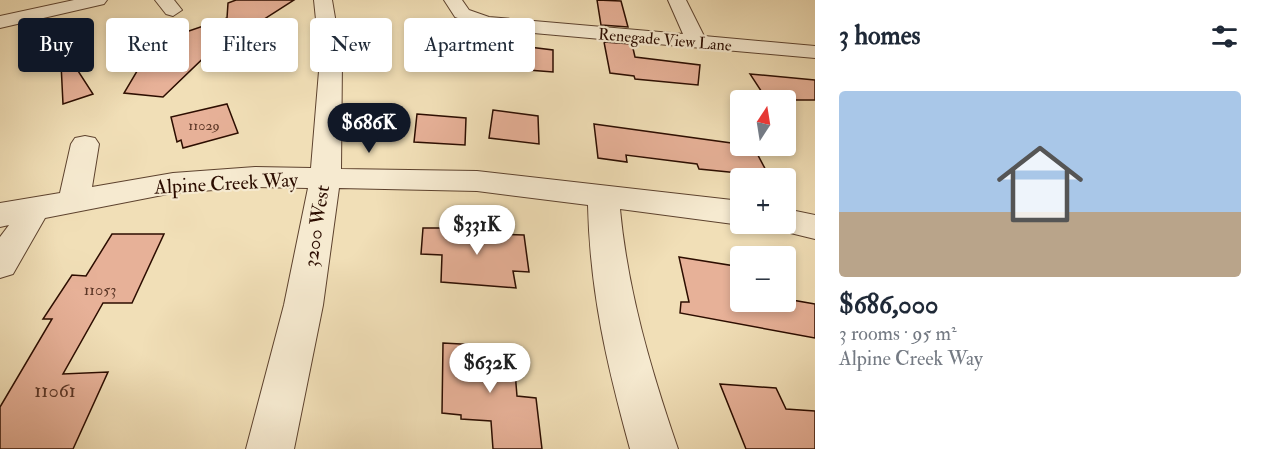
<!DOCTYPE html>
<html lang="en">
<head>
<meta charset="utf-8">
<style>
	body { margin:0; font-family:"IM FELL Double Pica",serif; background:#f6f6f7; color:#1f2937; height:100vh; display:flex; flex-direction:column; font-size:22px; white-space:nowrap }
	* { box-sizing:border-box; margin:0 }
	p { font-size:20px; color:#747a83 }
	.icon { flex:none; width:33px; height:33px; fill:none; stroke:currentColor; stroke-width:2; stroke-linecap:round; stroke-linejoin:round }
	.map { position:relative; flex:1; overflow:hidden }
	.panel { display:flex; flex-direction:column; background:#fff; width:450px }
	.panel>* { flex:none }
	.guide { position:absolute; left:18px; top:18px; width:570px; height:54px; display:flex; gap:12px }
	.needle { width:39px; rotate:12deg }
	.buttons { position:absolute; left:730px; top:90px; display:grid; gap:12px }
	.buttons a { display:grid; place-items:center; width:66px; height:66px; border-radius:6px; background:#fff; box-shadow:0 3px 9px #0003; font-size:30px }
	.price { position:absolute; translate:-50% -51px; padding:0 14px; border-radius:21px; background:#fff; color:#222; font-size:20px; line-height:39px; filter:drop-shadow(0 2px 3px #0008) }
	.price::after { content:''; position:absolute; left:50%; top:36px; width:18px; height:14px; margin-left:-9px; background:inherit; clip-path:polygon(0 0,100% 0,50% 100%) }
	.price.current { background:#111827; color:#fff }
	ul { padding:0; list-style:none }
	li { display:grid; align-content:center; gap:12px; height:318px; padding:0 24px }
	li span { display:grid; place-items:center; height:186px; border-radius:6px; color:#555 }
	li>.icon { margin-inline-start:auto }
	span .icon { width:108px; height:108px; fill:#fffc; stroke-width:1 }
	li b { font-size:26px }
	h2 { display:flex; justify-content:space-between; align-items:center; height:72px; padding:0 24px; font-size:26px }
	.tag { padding:0 21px; border-radius:6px; background:#fff; box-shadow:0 3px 9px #0003; font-size:21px; line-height:54px }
	.tag.current { background:#111827; color:#fff }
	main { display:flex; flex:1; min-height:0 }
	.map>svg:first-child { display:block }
</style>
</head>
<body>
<main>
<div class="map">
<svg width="815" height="449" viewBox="0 0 815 449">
	<rect width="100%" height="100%" fill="#f1dfb7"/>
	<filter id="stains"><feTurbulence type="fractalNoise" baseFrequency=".00333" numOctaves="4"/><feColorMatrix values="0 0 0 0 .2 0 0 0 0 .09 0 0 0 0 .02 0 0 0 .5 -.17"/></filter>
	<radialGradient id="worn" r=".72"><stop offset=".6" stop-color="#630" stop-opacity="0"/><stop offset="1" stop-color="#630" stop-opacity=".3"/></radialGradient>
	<!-- building -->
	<g fill="#e7b198" stroke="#2c0d00" stroke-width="1.5">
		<polygon points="236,0 294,0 233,39 217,45 163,97 124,93 156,39 166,39 168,34 183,33 227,18 228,3"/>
		<polygon points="597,0 621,1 628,27 601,25"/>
		<polygon points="451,37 497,49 476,69 428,55"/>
		<polygon points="604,42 632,44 635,57 700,65 698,85 635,79 634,76 610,73"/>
		<polygon points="60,43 93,94 63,104"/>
		<polygon points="529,47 553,50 553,72 528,70"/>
		<polygon points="750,74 815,80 815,100 767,100"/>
		<polygon points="227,104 238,133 183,148 181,140 177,142 171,117"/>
		<polygon points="493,110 538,116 539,144 489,138"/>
		<polygon points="417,114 466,118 465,145 414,142"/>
		<polygon points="594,124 753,146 769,176 699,169 697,164 626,155 627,162 598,158"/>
		<polygon points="423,228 472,228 472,233 524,235 529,272 513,271 516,288 441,282 442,255 421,254"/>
		<polygon points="112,234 164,234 132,303 103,303 63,374 108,372 73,449 0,449 0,407 52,319 43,319 72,275 86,276"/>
		<polygon points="679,257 741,267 741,302 786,302 786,299 815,304 815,338 680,313 681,302 689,302"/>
		<polygon points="443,343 513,347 517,396 536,398 542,449 493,449 491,421 461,419 461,415 442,413"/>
		<polygon points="720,384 776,388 786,409 815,411 815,449 746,449"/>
	</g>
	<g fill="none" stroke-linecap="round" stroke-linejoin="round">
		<!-- minor casing -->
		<g stroke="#5d422e" stroke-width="2">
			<g id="minor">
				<polygon points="74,0 107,0 104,4 0,28 0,16"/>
				<polygon points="155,0 174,0 182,10 173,16 166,14"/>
				<path d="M314 0H332L342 59 341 169 477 171 741 201V224H744L741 225 620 209C628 293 651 370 678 449H630C607 365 590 293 588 205L477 191 339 188 323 305 294 449H246L284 305 308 188 255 187 173 193 45 218 13 274 0 278V237L9 225 0 227V203L60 193 71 144 75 138 85 136 95 138 99 144 92 187 173 173 255 167 311 168 320 59Z"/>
				<polygon points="444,0 462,0 469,10 489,17 683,34 668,0 686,0 704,36 815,46 815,58 489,29 455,17"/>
				<polygon points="786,209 815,215 815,239 774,229 771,224 786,224"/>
			</g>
		</g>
		<!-- minor -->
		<use href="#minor" fill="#f6ead0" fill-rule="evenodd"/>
	</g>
	<g text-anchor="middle" stroke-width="4.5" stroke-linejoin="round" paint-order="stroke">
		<!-- far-number labels -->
		<g font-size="14" fill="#5b3626">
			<text x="204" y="130">11029</text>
		</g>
		<!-- far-street labels -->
		<g font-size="16" fill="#2c0d00" stroke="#f6ead0">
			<text transform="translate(665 39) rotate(5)" y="6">Renegade View Lane</text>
		</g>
		<!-- number labels -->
		<g font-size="16" fill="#5b3626">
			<text x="100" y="295">11053</text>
		</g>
		<!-- street labels -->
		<g font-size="20" fill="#2c0d00" stroke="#f6ead0">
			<text transform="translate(226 183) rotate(-3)" y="7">Alpine Creek Way</text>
			<text transform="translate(316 226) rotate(-81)" y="7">3200 West</text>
		</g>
		<!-- near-number labels -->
		<g font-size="20" fill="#5b3626">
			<text x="55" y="397">11061</text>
		</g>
	</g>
	<rect width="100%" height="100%" filter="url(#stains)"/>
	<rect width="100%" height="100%" fill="url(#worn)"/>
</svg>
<div class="buttons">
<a><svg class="needle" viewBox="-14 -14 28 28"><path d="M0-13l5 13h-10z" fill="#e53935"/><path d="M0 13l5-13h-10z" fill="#747a83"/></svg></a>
<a>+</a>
<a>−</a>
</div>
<b class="price current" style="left:369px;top:154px">$686K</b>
<b class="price" style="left:477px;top:256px">$331K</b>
<b class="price" style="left:490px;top:394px">$632K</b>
<div class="guide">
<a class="tag current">Buy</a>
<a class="tag">Rent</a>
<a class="tag">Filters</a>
<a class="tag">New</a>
<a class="tag">Apartment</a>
</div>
</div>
<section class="panel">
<h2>3 homes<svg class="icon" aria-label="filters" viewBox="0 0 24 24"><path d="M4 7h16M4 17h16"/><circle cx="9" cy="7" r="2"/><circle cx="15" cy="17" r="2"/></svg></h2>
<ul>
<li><span style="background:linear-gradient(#a9c7e8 65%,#b9a48a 0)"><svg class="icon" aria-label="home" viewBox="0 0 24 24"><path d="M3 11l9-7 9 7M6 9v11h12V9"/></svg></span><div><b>$686,000</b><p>3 rooms · 95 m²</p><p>Alpine Creek Way</p></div></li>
</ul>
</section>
</main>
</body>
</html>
